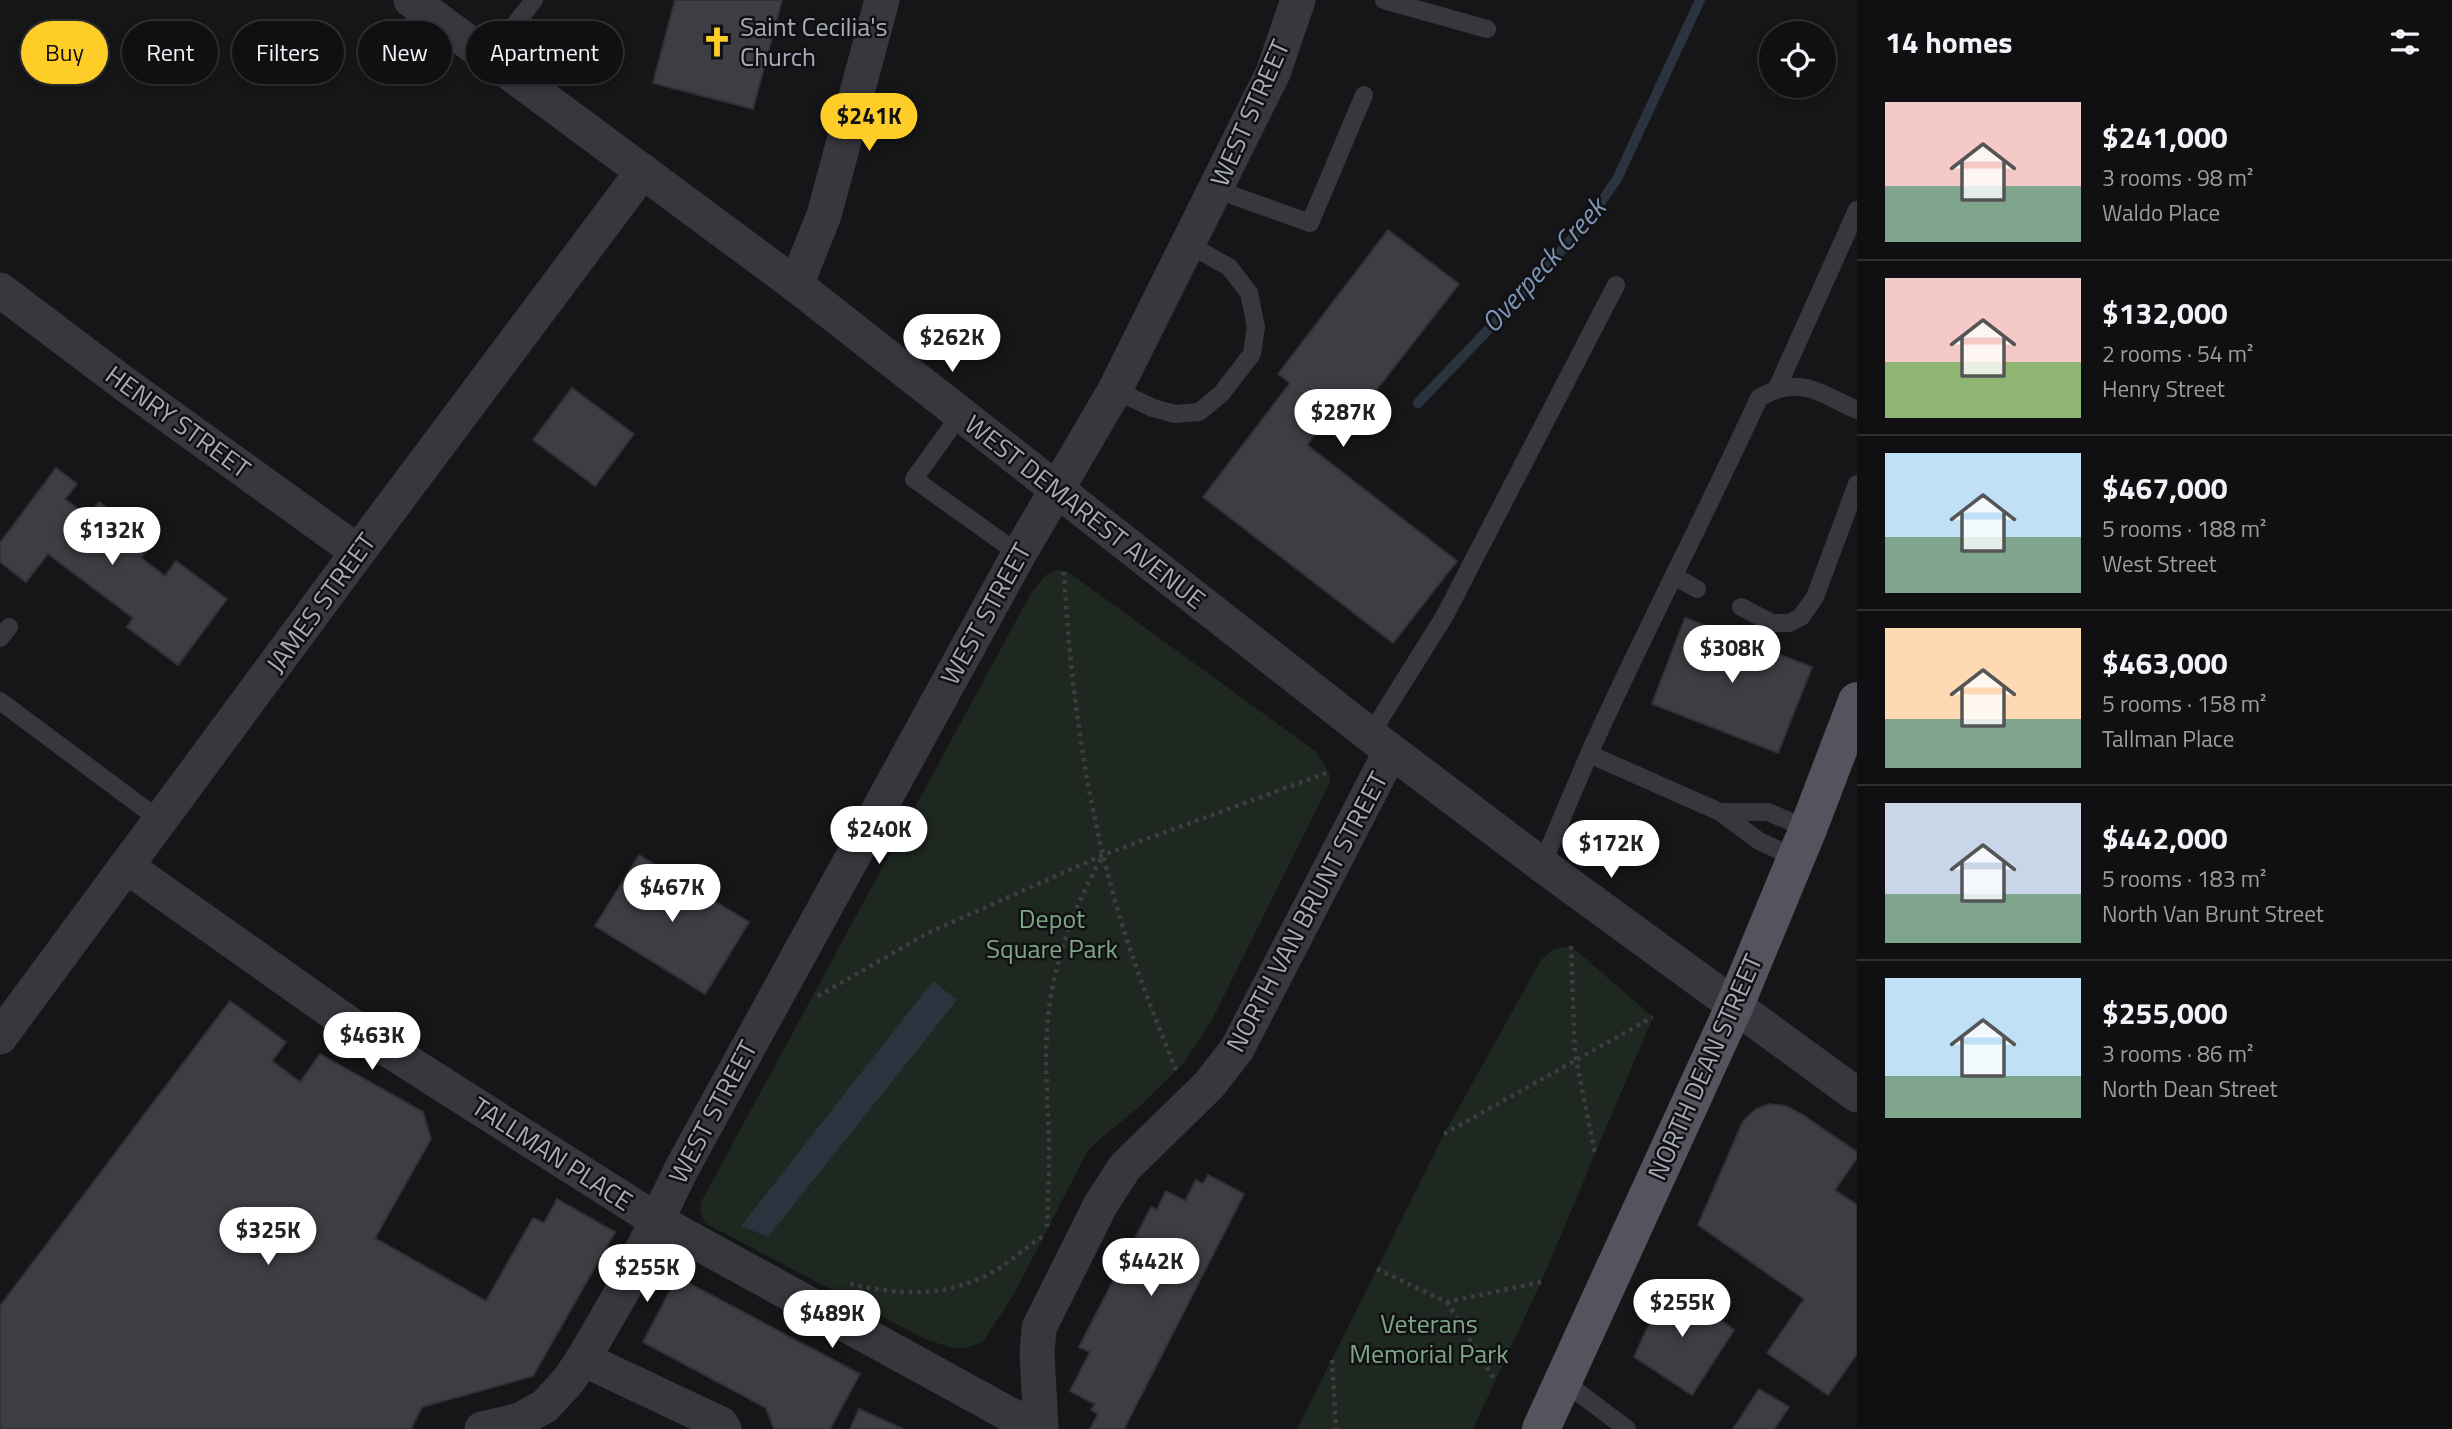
<!DOCTYPE html>
<html lang="en">
<head>
<meta charset="utf-8">
<style>
	body { margin:0; font-family:"Titillium Web",sans-serif; background:#19191b; color:#f1f3f6; height:100vh; display:flex; flex-direction:column; font-size:26px; white-space:nowrap }
	* { box-sizing:border-box; margin:0 }
	p { font-size:23px; color:#9c9d9f }
	.icon { flex:none; width:38px; height:38px; fill:none; stroke:currentColor; stroke-width:2; stroke-linecap:round; stroke-linejoin:round }
	.map { position:relative; flex:1; overflow:hidden }
	.side { display:flex; flex-direction:column; background:#101012; width:595px }
	.side>* { flex:none }
	.banner { position:absolute; left:21px; top:21px; width:665px; height:63px; display:flex; gap:14px }
	.fabs { position:absolute; left:1759px; top:21px; display:grid; gap:14px }
	.fabs a { display:grid; place-items:center; width:77px; height:77px; border-radius:50%; background:#101012; box-shadow:0 4px 10px #0003,0 0 0 2px #303032; font-size:35px }
	.price { position:absolute; translate:-50% -60px; padding:0 16px; border-radius:24px; background:#fff; color:#222; font-size:23px; line-height:46px; filter:drop-shadow(0 2px 4px #0008) }
	.price::after { content:''; position:absolute; left:50%; top:42px; width:21px; height:16px; margin-left:-10px; background:inherit; clip-path:polygon(0 0,100% 0,50% 100%) }
	.price.current { background:#ffcd28; color:#111 }
	ul { padding:0; list-style:none }
	li { display:flex; align-items:center; gap:21px; height:175px; padding:0 28px }
	li+li { border-top:2px solid #303032 }
	li span { display:grid; place-items:center; flex:none; width:196px; height:140px; border-radius:0px; color:#555 }
	li>.icon { margin-inline-start:auto }
	span .icon { width:84px; height:84px; fill:#fffc; stroke-width:1 }
	li b { font-size:30px }
	h2 { display:flex; justify-content:space-between; align-items:center; height:84px; padding:0 28px; font-size:30px }
	.tag { padding:0 24px; border-radius:32px; background:#101012; box-shadow:0 4px 10px #0003,0 0 0 2px #303032; font-size:24px; line-height:63px }
	.tag.current { background:#ffcd28; color:#111 }
	main { display:flex; flex:1; min-height:0 }
	.map>svg:first-child { display:block }
</style>
</head>
<body>
<main>
<div class="map">
<svg width="1857" height="1429" viewBox="0 0 1857 1429">
	<rect width="100%" height="100%" fill="#161618"/>
	<!-- green -->
	<g fill="#1e2720">
		<polygon points="1057,570 1067,571 1315,751 1329,772 1330,782 1211,1022 1183,1064 1139,1107 1094,1144 1086,1154 1014,1294 983,1342 965,1348 953,1348 927,1340 705,1223 700,1211 701,1202 1031,593 1046,575"/>
		<polygon points="1571,946 1653,1017 1541,1282 1473,1429 1297,1429 1444,1134 1541,960 1554,949"/>
	</g>
	<!-- water -->
	<polygon fill="#2b333e" points="933,981 957,1000 768,1237 741,1226"/>
	<g fill="none" stroke-linecap="round" stroke-linejoin="round">
		<!-- stream -->
		<polyline stroke="#2b333e" stroke-width="10" points="1418,403 1534,282 1589,219 1617,179 1700,0"/>
	</g>
	<!-- building -->
	<g fill="#3d3e43" stroke="#303035" stroke-width="2">
		<polygon points="675,0 782,0 753,109 653,83"/>
		<polygon points="1388,230 1459,284 1339,438 1322,426 1307,445 1457,561 1393,643 1203,497 1290,383 1278,374"/>
		<polygon points="572,388 634,434 595,486 533,440"/>
		<polygon points="56,468 77,484 65,499 88,516 99,502 152,542 141,558 165,576 176,561 227,599 178,665 127,627 133,618 48,554 26,582 0,562 0,543"/>
		<polygon points="1685,618 1812,667 1778,753 1652,704"/>
		<polygon points="639,855 749,922 705,994 595,926"/>
		<polygon points="230,1001 286,1042 272,1061 300,1082 320,1054 423,1112 431,1139 375,1238 486,1301 533,1218 544,1223 557,1199 615,1232 533,1376 422,1407 411,1429 0,1429 0,1306"/>
		<polygon points="1769,1104 1786,1106 1803,1115 1857,1152 1857,1158 1835,1190 1857,1205 1857,1354 1828,1395 1767,1353 1804,1299 1698,1225 1743,1121 1756,1109"/>
		<polygon points="1208,1175 1244,1194 1124,1429 1090,1429 1098,1414 1091,1410 1095,1404 1070,1391 1090,1352 1079,1347 1151,1207 1157,1210 1166,1191 1185,1201 1196,1180 1203,1184"/>
		<polygon points="677,1277 860,1374 830,1429 774,1429 766,1408 643,1342"/>
		<polygon points="1669,1280 1734,1330 1692,1395 1634,1357"/>
		<polygon points="1759,1389 1789,1407 1774,1429 1733,1429"/>
		<polygon points="859,1409 903,1429 850,1429"/>
	</g>
	<g fill="none" stroke-linecap="round" stroke-linejoin="round">
		<!-- path -->
		<g stroke="#3d3e45" stroke-width="4.5" stroke-dasharray="3.5 5" stroke-linecap="butt">
			<path d="M1064 572C1070 683 1085 797 1116 904 1132 961 1154 1015 1176 1070"/>
			<polyline points="1571,946 1575,1054 1595,1154"/>
			<polyline points="818,996 928,933 1103,855 1329,772"/>
			<polyline points="1444,1134 1653,1017"/>
			<path d="M1047 1227C1048 1204 1049 1180 1049 1157 1049 1102 1041 1046 1052 990 1062 940 1078 900 1103 855"/>
			<polyline points="1377,1269 1447,1302 1541,1282"/>
			<path d="M850 1284C901 1295 942 1298 989 1274 1008 1264 1025 1248 1043 1236"/>
			<polyline points="1447,1302 1495,1381"/>
			<polyline points="1332,1360 1336,1429"/>
		</g>
		<!-- service -->
		<g stroke="#37373e" stroke-width="18">
			<polyline points="1384,0 1487,29"/>
			<polyline points="489,58 534,0"/>
			<polyline points="1215,189 1310,223 1364,95"/>
			<polyline points="1777,388 1857,210"/>
			<polyline points="1115,390 1153,408 1175,414 1199,412 1221,394 1252,354 1256,327 1249,293 1229,267 1188,244"/>
			<polyline points="960,415 914,479 1019,554"/>
			<polyline points="1674,576 1697,589"/>
			<polyline points="1741,607 1772,623 1789,623 1801,617 1815,597 1857,484"/>
			<polyline points="0,638 9,627"/>
			<polyline points="0,701 161,821"/>
			<polyline points="1370,735 1444,617 1616,285"/>
			<path d="M1720 812 1589 754C1643 634 1704 518 1759 398 1799 374 1819 393 1857 410"/>
			<polyline points="1796,858 1759,841 1720,812 1768,812 1808,829"/>
			<polyline points="1542,865 1589,754"/>
			<polyline points="1563,1381 1627,1429"/>
		</g>
		<!-- minor -->
		<g stroke="#37373e" stroke-width="35">
			<polyline points="411,0 796,285 1370,735 1542,865 1857,1095"/>
			<polyline points="796,285 824,215 882,0"/>
			<polyline points="0,290 126,385 358,552"/>
			<polyline points="126,866 365,1035 656,1220 1036,1429"/>
			<polyline points="0,1037 358,552 643,171"/>
			<polyline points="583,1359 721,1424 724,1429"/>
			<polyline points="482,1429 520,1420 545,1406 568,1381 583,1359 623,1290 682,1168 1019,554 1115,390 1273,73 1298,0"/>
			<polyline points="1041,1429 1037,1353 1039,1328 1101,1204 1125,1167 1209,1085 1237,1049 1391,751"/>
		</g>
		<!-- primary -->
		<polyline stroke="#53545d" stroke-width="38" points="1541,1429 1735,1005 1808,829 1857,701"/>
	</g>
	<!-- icons -->
	<defs>
		<g id="church-bare" transform="scale(2.415)"><path d="M-1.2-6h2.4v3.5h3.3v2.4h-3.3V6h-2.4V-.1h-3.3v-2.4h3.3Z" fill="#ffcd28" stroke="#111113" stroke-width="2.5" paint-order="stroke"/></g>
	</defs>
	<g fill-rule="evenodd">
		<use href="#church-bare" x="717" y="42"/>
	</g>
	<g text-anchor="middle" stroke-width="5" stroke-linejoin="round" paint-order="stroke">
		<!-- poi labels -->
		<g font-size="26" fill="#a7abb9" stroke="#111113" text-anchor="start">
			<text x="740" y="36">Saint Cecilia's<tspan x="740" dy="30">Church</tspan></text>
		</g>
		<!-- street labels -->
		<g font-size="26" fill="#a7abb9" stroke="#111113">
			<text transform="translate(1250 113) rotate(-66)" y="9">WEST STREET</text>
			<text transform="translate(178 422) rotate(36)" y="9">HENRY STREET</text>
			<text transform="translate(1085 512) rotate(38)" y="9">WEST DEMAREST AVENUE</text>
			<text transform="translate(321 603) rotate(-54)" y="9">JAMES STREET</text>
			<text transform="translate(986 614) rotate(-61)" y="9">WEST STREET</text>
			<text transform="translate(1307 912) rotate(-62)" y="9">NORTH VAN BRUNT STREET</text>
			<text transform="translate(1705 1067) rotate(-66)" y="9">NORTH DEAN STREET</text>
			<text transform="translate(713 1112) rotate(-62)" y="9">WEST STREET</text>
			<text transform="translate(552 1154) rotate(33)" y="9">TALLMAN PLACE</text>
		</g>
		<!-- park labels -->
		<g font-size="26" fill="#7da684" stroke="#111113">
			<text x="1052" y="928">Depot<tspan x="1052" dy="30">Square Park</tspan></text>
			<text x="1429" y="1333">Veterans<tspan x="1429" dy="30">Memorial Park</tspan></text>
		</g>
		<!-- water labels -->
		<g font-size="28" font-style="italic" fill="#7c95b7" stroke="#111113">
			<text transform="translate(1543 265) rotate(-48)" y="10">Overpeck Creek</text>
		</g>
	</g>
</svg>
<div class="fabs">
<a><svg class="icon" aria-label="locate" viewBox="0 0 24 24"><circle cx="12" cy="12" r="6"/><path d="M12 2v4M12 18v4M2 12h4M18 12h4"/></svg></a>
</div>
<b class="price current" style="left:869px;top:153px">$241K</b>
<b class="price" style="left:952px;top:374px">$262K</b>
<b class="price" style="left:1343px;top:449px">$287K</b>
<b class="price" style="left:112px;top:567px">$132K</b>
<b class="price" style="left:1732px;top:685px">$308K</b>
<b class="price" style="left:879px;top:866px">$240K</b>
<b class="price" style="left:1611px;top:880px">$172K</b>
<b class="price" style="left:672px;top:924px">$467K</b>
<b class="price" style="left:372px;top:1072px">$463K</b>
<b class="price" style="left:268px;top:1267px">$325K</b>
<b class="price" style="left:1151px;top:1298px">$442K</b>
<b class="price" style="left:647px;top:1304px">$255K</b>
<b class="price" style="left:1682px;top:1339px">$255K</b>
<b class="price" style="left:832px;top:1350px">$489K</b>
<div class="banner">
<a class="tag current">Buy</a>
<a class="tag">Rent</a>
<a class="tag">Filters</a>
<a class="tag">New</a>
<a class="tag">Apartment</a>
</div>
</div>
<section class="side">
<h2>14 homes<svg class="icon" aria-label="filters" viewBox="0 0 24 24"><path d="M4 7h16M4 17h16"/><circle cx="9" cy="7" r="2"/><circle cx="15" cy="17" r="2"/></svg></h2>
<ul>
<li><span style="background:linear-gradient(#f6c9c9 60%,#7fa58c 0)"><svg class="icon" aria-label="home" viewBox="0 0 24 24"><path d="M3 11l9-7 9 7M6 9v11h12V9"/></svg></span><div><b>$241,000</b><p>3 rooms · 98 m²</p><p>Waldo Place</p></div></li>
<li><span style="background:linear-gradient(#f6c9c9 60%,#8fb573 0)"><svg class="icon" aria-label="home" viewBox="0 0 24 24"><path d="M3 11l9-7 9 7M6 9v11h12V9"/></svg></span><div><b>$132,000</b><p>2 rooms · 54 m²</p><p>Henry Street</p></div></li>
<li><span style="background:linear-gradient(#bfe0f5 60%,#7fa58c 0)"><svg class="icon" aria-label="home" viewBox="0 0 24 24"><path d="M3 11l9-7 9 7M6 9v11h12V9"/></svg></span><div><b>$467,000</b><p>5 rooms · 188 m²</p><p>West Street</p></div></li>
<li><span style="background:linear-gradient(#ffd9b3 65%,#7fa58c 0)"><svg class="icon" aria-label="home" viewBox="0 0 24 24"><path d="M3 11l9-7 9 7M6 9v11h12V9"/></svg></span><div><b>$463,000</b><p>5 rooms · 158 m²</p><p>Tallman Place</p></div></li>
<li><span style="background:linear-gradient(#c9d6e8 65%,#7fa58c 0)"><svg class="icon" aria-label="home" viewBox="0 0 24 24"><path d="M3 11l9-7 9 7M6 9v11h12V9"/></svg></span><div><b>$442,000</b><p>5 rooms · 183 m²</p><p>North Van Brunt Street</p></div></li>
<li><span style="background:linear-gradient(#bfe0f5 70%,#7fa58c 0)"><svg class="icon" aria-label="home" viewBox="0 0 24 24"><path d="M3 11l9-7 9 7M6 9v11h12V9"/></svg></span><div><b>$255,000</b><p>3 rooms · 86 m²</p><p>North Dean Street</p></div></li>
</ul>
</section>
</main>
</body>
</html>
